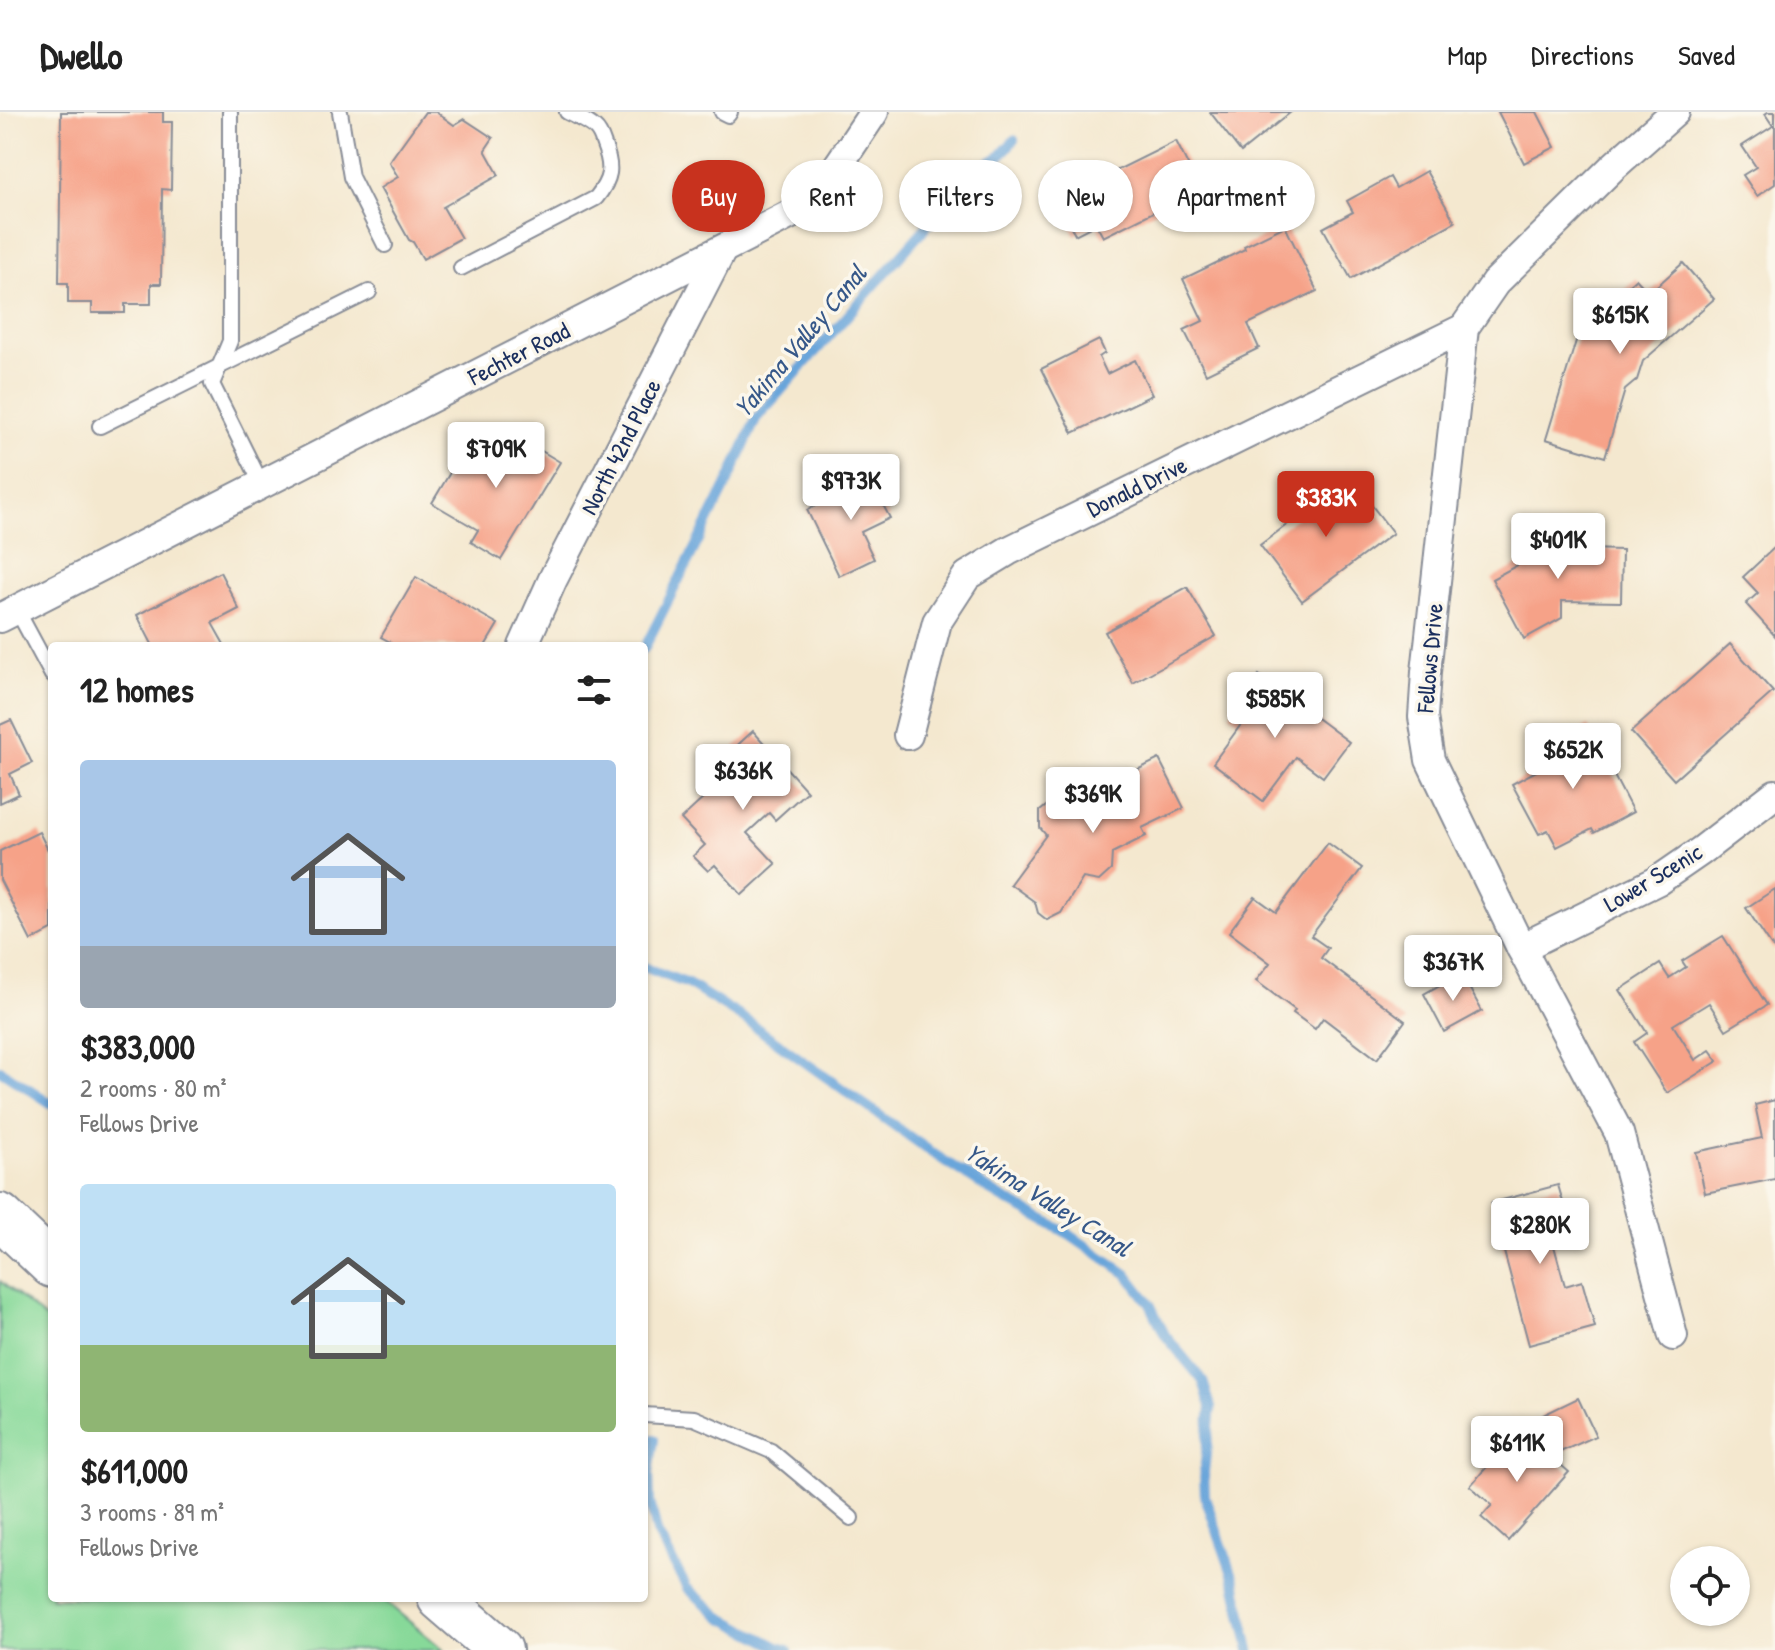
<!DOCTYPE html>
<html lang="en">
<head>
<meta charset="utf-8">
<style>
	body { margin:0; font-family:"Patrick Hand",sans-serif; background:#f6f6f6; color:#222; height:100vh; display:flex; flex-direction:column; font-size:30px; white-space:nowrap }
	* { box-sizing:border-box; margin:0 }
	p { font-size:26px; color:#767676 }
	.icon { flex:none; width:44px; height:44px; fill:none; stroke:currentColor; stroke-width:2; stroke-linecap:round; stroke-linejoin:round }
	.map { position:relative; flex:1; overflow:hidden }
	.drawer { position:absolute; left:48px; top:530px; width:600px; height:960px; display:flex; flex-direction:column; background:#fff; border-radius:8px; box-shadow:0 2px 6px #0004 }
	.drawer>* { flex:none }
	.top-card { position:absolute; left:672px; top:48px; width:760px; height:72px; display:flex; gap:16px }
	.controls { position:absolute; left:1670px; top:1434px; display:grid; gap:16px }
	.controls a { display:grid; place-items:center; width:80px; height:80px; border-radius:50%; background:#fff; box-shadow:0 2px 6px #0004; font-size:40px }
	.price { position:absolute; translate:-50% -68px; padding:0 18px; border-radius:8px; background:#fff; color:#222; font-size:26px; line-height:52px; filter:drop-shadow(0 2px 4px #0008) }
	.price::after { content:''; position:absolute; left:50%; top:48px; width:24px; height:18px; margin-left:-12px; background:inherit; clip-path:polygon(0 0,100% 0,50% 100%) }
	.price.active { background:#c8321e; color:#fff }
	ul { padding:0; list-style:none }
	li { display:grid; align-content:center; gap:16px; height:424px; padding:0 32px }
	li span { display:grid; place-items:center; height:248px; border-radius:8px; color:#555 }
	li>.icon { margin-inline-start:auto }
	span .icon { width:144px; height:144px; fill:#fffc; stroke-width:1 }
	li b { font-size:34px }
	h2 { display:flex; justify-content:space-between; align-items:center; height:96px; padding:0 32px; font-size:34px }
	.pill { padding:0 28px; border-radius:36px; background:#fff; box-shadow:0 2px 6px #0004; font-size:28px; line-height:72px }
	.pill.active { background:#c8321e; color:#fff }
	header { display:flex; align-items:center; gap:48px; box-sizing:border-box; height:112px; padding:0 40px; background:#fff; border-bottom:2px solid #e0e0e0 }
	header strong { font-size:38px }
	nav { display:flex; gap:44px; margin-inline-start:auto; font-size:28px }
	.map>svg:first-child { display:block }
</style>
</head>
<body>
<header>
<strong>Dwello</strong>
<nav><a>Map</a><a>Directions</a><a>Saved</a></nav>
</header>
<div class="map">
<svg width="1775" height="1538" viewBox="0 0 1775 1538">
	<rect width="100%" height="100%" fill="#fbf7ec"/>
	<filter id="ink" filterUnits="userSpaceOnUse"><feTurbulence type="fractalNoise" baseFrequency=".0125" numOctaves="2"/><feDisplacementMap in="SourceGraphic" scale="16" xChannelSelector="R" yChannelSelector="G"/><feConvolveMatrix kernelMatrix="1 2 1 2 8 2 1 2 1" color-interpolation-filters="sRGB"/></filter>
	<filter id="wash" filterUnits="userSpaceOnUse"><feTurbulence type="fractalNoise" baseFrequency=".006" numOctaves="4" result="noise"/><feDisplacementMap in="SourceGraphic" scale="32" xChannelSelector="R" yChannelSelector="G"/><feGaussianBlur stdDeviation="1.8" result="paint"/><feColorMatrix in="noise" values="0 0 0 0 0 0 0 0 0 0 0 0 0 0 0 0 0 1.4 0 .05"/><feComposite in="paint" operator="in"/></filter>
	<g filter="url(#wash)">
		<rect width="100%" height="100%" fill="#f4e8cf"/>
		<!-- green -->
		<polygon fill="#87d999" stroke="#51847c" stroke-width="2" points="0,1169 52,1212 52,1486 381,1486 444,1538 0,1538"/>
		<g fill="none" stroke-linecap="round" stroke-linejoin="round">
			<!-- stream -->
			<g stroke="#69a5da" stroke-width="10">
				<polyline points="644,537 730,366 756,307 941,98 964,64 1000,44 1014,28"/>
				<polyline points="644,855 688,872 740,904 937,1044 999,1084 1069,1122 1127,1162 1150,1192 1165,1223 1203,1269 1211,1295 1204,1360 1205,1385 1235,1470 1250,1538"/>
				<polyline points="0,958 52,992"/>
				<polyline points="654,1327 649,1361 650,1390 657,1420 687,1476 721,1505 778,1535 788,1538"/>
			</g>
		</g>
		<g id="blocks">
			<!-- building -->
			<g fill="#f6a288">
				<polygon points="61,0 163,0 163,10 172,10 171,78 162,77 161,172 151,172 151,192 125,192 125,201 92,201 92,191 68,191 68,171 59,171"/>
				<polygon points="425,0 436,0 454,13 464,7 493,26 485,38 499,63 443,95 461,126 423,147 413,130 409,128 380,76 398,65 389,50"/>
				<polygon points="1210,0 1291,0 1241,40"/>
				<polygon points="1498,0 1537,0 1555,35 1524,51"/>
				<polygon points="1768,0 1775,0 1775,72 1757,84 1743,63 1756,55 1742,34 1773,14 1765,2"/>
				<polygon points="1176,29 1200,77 1103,125 1096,112 1075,123 1057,88"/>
				<polygon points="1426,59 1455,110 1351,167 1323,116 1353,100 1347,89 1390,65 1396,76"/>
				<polygon points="1285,114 1317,179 1248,212 1259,236 1206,262 1184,218 1203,209 1183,167 1245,137 1244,134"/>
				<polygon points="1683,151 1714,187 1643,249 1637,268 1625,278 1605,345 1546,327 1579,219 1616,187 1618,183 1636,167 1649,181"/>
				<polygon points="1099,228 1105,241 1099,245 1107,262 1135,248 1152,283 1073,321 1041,257"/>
				<polygon points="473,322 508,343 518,325 560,350 501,448 471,430 478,418 432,391"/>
				<polygon points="880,361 892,386 882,391 890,406 861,420 874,447 839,464 807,398"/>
				<polygon points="1350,365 1393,421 1302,489 1260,433"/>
				<polygon points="1527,426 1580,427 1586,437 1622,438 1621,490 1562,489 1562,506 1524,527 1492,467 1527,448"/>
				<polygon points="1775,435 1775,524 1746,492 1758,481 1743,465"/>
				<polygon points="220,460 239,497 212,511 225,534 153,534 137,503"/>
				<polygon points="416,465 498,512 485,534 388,534 390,530 381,525"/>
				<polygon points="1187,475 1216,524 1133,571 1105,520"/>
				<polygon points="1730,532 1773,580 1674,668 1631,620"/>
				<polygon points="1259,563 1349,630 1323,665 1296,645 1263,689 1213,651 1242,611 1230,602"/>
				<polygon points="11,608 32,651 10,662 19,682 0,691 0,613"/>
				<polygon points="1588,614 1633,700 1594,721 1592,717 1557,735 1548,718 1539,722 1512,672 1557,648 1550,634"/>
				<polygon points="753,619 807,679 775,708 769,701 747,721 776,752 742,783 715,753 708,759 693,744 705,733 681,707 730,662 719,650"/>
				<polygon points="1159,647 1184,696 1142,716 1146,724 1112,741 1111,758 1099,769 1083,766 1061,801 1047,808 1038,801 1035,790 1010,772 1046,723 1040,716 1040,699 1051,690 1070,691"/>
				<polygon points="39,720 48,738 52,736 52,818 31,829 0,768 0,739"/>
				<polygon points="1328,731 1362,756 1311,824 1328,836 1321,846 1405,909 1377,947 1323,906 1315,917 1293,901 1295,898 1256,869 1270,851 1229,820 1255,785 1276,800"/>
				<polygon points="1775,777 1775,839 1746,796"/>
				<polygon points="1723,824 1767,893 1726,918 1709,891 1673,913 1695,948 1710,938 1718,949 1667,981 1634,930 1647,921 1620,878 1660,852 1669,866 1686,855 1682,849"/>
				<polygon points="1461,861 1482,899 1444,920 1424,882"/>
				<polygon points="1775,988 1775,1067 1705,1081 1696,1040 1762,1026 1755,993"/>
				<polygon points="1558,1073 1568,1107 1548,1112 1565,1174 1582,1169 1595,1215 1529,1233 1491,1091"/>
				<polygon points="1578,1286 1596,1324 1558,1341 1541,1304"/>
				<polygon points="1520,1317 1569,1360 1508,1429 1481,1405 1492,1393 1470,1374"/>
			</g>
		</g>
	</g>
	<g filter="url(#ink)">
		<use href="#blocks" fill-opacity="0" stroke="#888c96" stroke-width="2"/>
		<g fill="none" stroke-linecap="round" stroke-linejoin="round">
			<!-- service casing -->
			<g stroke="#888c96" stroke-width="18">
				<g id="service">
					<polyline points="230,0 230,229 212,272 262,373"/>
					<polyline points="340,0 351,65 385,133"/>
					<polyline points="722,0 728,3 730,0"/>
					<path d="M461 156 596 86C611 67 613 56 604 33 602 27 600 20 595 16 588 9 576 5 567 0"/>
					<polyline points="100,314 369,180"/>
					<polyline points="17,498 52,563"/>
					<polyline points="644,1303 694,1306 771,1339 851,1406"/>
				</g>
			</g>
			<!-- minor casing -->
			<g stroke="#888c96" stroke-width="32">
				<g id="minor">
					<polyline points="0,506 795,100 821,79 874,0"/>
					<polyline points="523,534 553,467 722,138"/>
					<polyline points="908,623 937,510 967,464 1008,439 1464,216"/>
					<polyline points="1521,836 1659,768 1701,739 1775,682"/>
					<polyline points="1673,1224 1619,1021 1521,836 1430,648 1423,605 1426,560 1464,216 1495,171 1613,55 1675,0"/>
				</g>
			</g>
			<!-- primary casing -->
			<g stroke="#888c96" stroke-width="48">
				<g id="primary">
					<polyline points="0,1104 52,1153"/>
					<polyline points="440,1486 500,1538"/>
				</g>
			</g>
			<!-- service -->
			<use href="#service" stroke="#fff" stroke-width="14"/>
			<!-- minor -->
			<use href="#minor" stroke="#fff" stroke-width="28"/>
			<!-- primary -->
			<use href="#primary" stroke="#fff" stroke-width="44"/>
		</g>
	</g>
	<g text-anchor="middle" stroke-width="7" stroke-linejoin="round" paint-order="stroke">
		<!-- street labels -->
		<g font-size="24" fill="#1b2f5e" stroke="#fbf7ec">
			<text transform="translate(519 242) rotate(-27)" y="8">Fechter Road</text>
			<text transform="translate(621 335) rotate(-63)" y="8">North 42nd Place</text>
			<text transform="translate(1137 375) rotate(-26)" y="8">Donald Drive</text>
			<text transform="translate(1430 546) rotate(-85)" y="8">Fellows Drive</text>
			<text transform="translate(1653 766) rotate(-31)" y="8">Lower Scenic</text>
		</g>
		<!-- water labels -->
		<g font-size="26" font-style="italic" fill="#365889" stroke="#fbf7ec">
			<text transform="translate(800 229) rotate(-50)" y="9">Yakima Valley Canal</text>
			<text transform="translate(1048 1088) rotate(32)" y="9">Yakima Valley Canal</text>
		</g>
	</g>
</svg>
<div class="controls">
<a><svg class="icon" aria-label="locate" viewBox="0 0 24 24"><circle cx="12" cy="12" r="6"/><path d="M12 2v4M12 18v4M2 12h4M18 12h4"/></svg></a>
</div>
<b class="price" style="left:1620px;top:244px">$615K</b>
<b class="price" style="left:496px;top:378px">$709K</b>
<b class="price" style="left:851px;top:410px">$973K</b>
<b class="price active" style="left:1326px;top:427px">$383K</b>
<b class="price" style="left:1558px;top:469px">$401K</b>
<b class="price" style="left:1275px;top:628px">$585K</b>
<b class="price" style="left:1573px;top:679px">$652K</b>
<b class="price" style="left:743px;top:700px">$636K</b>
<b class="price" style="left:1093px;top:723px">$369K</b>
<b class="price" style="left:1453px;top:891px">$367K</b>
<b class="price" style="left:1540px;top:1154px">$280K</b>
<b class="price" style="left:1517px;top:1372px">$611K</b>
<div class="top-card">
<a class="pill active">Buy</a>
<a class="pill">Rent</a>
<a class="pill">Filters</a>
<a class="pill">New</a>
<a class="pill">Apartment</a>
</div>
<section class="drawer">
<h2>12 homes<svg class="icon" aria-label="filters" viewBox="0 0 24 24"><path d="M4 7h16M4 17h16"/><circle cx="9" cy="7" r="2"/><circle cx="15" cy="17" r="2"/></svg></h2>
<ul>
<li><span style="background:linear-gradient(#a9c7e8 75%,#9aa5b1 0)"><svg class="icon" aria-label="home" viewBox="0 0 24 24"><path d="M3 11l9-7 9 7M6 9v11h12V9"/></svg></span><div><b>$383,000</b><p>2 rooms · 80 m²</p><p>Fellows Drive</p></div></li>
<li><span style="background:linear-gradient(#bfe0f5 65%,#8fb573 0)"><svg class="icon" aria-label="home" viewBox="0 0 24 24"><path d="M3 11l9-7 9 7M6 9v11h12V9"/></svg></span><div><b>$611,000</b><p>3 rooms · 89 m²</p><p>Fellows Drive</p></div></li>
</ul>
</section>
</div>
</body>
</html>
